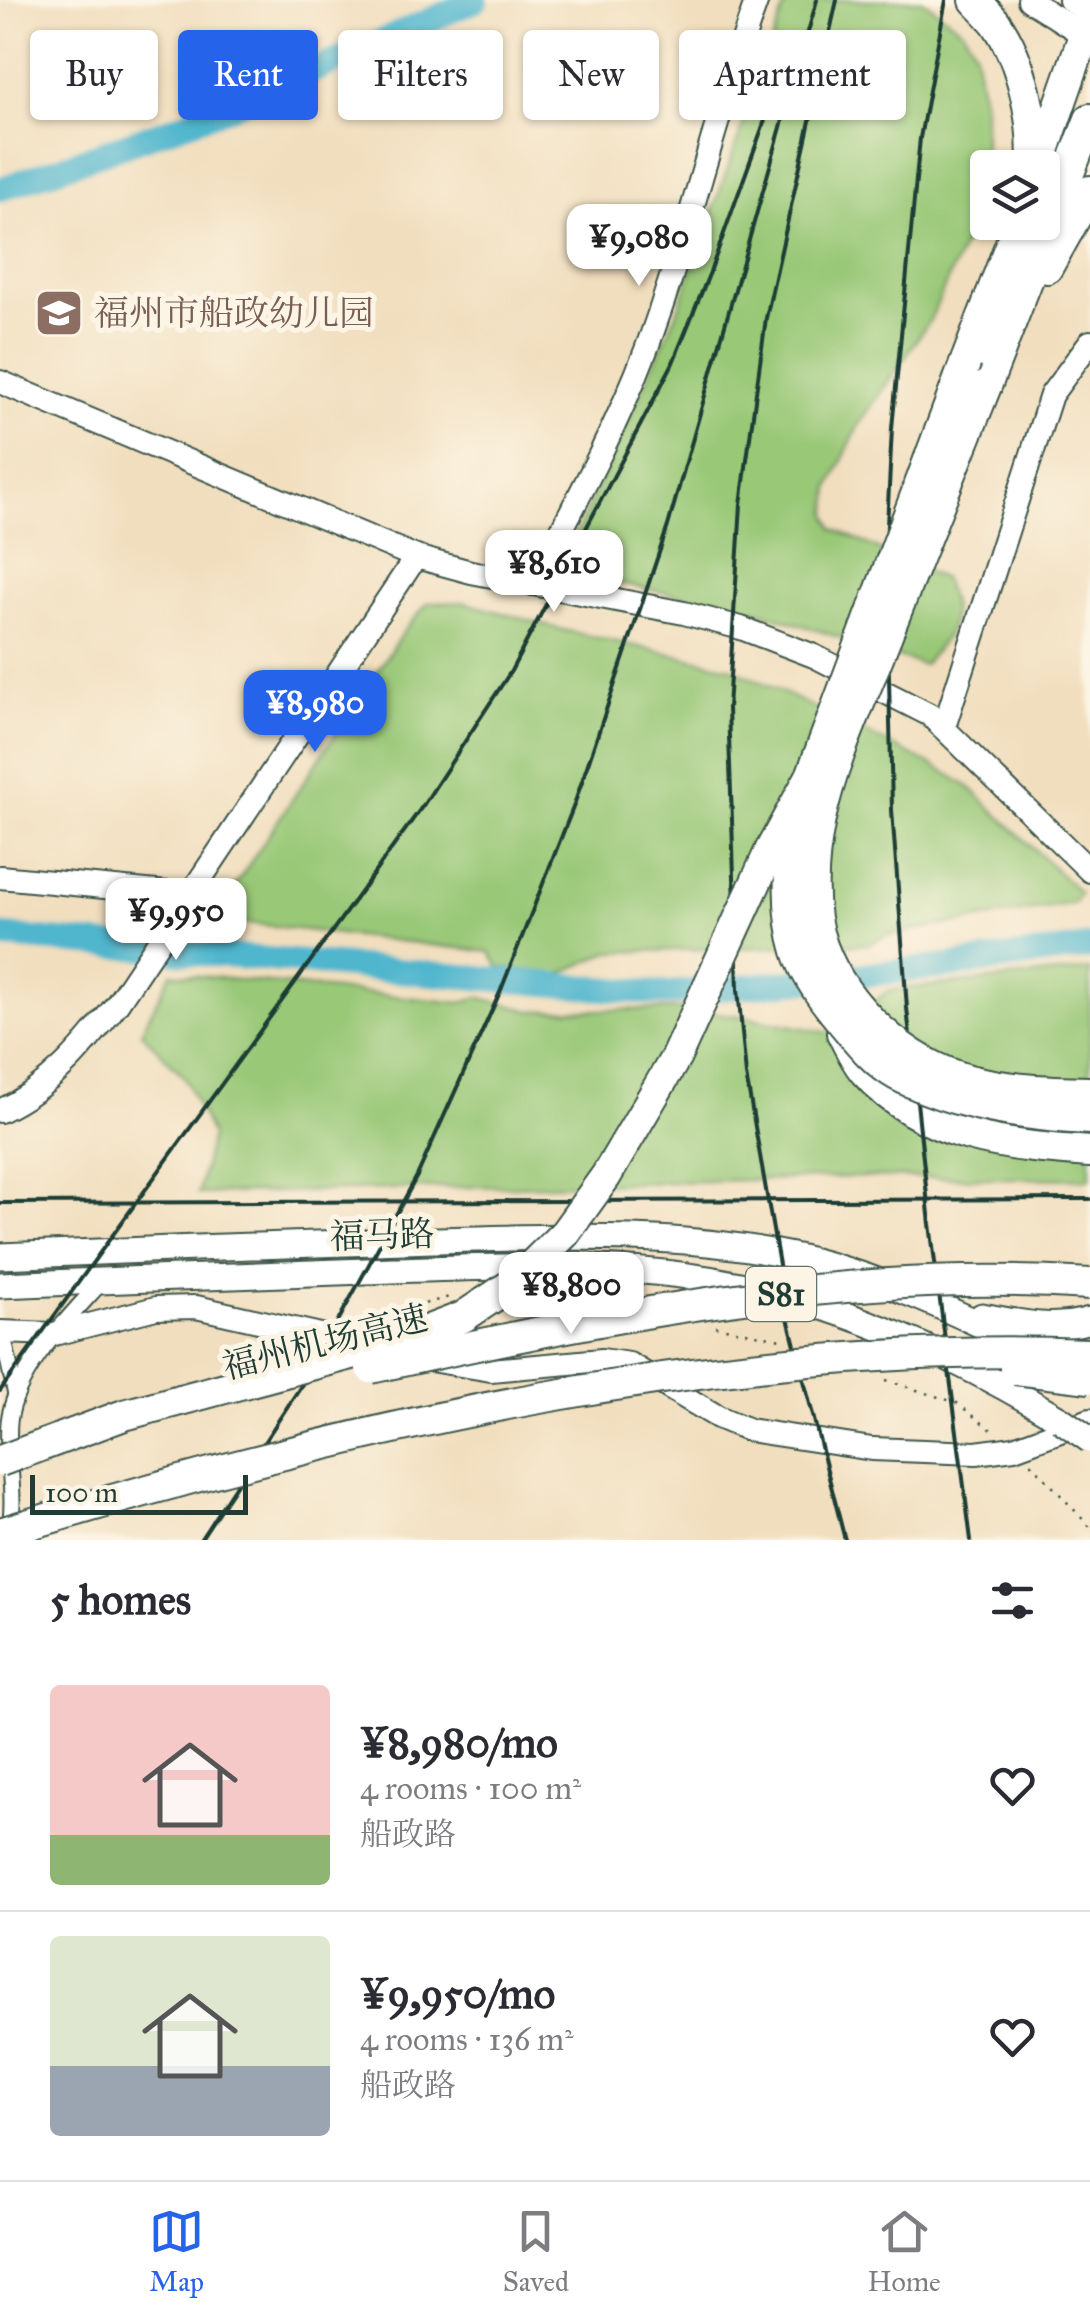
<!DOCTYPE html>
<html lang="en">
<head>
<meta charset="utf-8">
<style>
	body { margin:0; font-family:"IM FELL Great Primer","Noto Serif SC",serif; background:#f2f2f3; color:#2b2b33; height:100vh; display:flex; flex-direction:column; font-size:38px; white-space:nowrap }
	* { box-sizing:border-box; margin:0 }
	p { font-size:32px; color:#7c7c81 }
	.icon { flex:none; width:55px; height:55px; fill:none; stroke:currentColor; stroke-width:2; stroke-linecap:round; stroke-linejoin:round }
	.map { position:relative; height:1540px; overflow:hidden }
	.details { display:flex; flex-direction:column; background:#fff; flex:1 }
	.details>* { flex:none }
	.guide { position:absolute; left:30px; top:30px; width:1030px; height:90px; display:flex; gap:20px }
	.fabs { position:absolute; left:970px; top:150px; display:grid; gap:20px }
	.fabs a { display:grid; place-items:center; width:90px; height:90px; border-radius:10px; background:#fff; box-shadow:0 2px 8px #0004; font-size:50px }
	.scale { position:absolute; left:30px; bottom:25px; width:218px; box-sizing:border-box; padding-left:10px; border:5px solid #1f3d34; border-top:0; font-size:28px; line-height:35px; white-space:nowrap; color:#1f3d34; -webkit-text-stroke:8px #fcf5e5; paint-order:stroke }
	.price { position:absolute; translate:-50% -85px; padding:0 22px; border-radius:20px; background:#fff; color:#222; font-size:32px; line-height:65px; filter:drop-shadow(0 2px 5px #0008) }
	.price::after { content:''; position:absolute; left:50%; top:60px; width:30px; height:22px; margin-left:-15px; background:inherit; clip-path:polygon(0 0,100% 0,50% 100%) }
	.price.active { background:#2563eb; color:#fff }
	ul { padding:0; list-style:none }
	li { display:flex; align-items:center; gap:30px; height:250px; padding:0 50px }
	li+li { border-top:2px solid #e1e1e2 }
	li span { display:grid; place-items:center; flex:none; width:280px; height:200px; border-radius:10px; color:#555 }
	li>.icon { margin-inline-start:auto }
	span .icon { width:120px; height:120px; fill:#fffc; stroke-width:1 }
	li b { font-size:42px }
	h2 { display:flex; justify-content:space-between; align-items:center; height:120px; padding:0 50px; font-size:42px }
	.tag { padding:0 35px; border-radius:10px; background:#fff; box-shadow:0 2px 8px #0004; font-size:35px; line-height:90px }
	.tag.active { background:#2563eb; color:#fff }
	.dock { display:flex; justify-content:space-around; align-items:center; height:140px; border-top:2px solid #e1e1e2; background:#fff; font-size:28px; color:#7c7c81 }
	.dock a { display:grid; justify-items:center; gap:5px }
	.dock .active { color:#2563eb }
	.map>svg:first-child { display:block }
</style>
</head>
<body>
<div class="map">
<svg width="1090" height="1540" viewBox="0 0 1090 1540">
	<rect width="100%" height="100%" fill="#fcf5e5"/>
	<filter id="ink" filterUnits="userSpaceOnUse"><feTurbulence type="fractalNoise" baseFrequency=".01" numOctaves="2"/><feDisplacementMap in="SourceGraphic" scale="20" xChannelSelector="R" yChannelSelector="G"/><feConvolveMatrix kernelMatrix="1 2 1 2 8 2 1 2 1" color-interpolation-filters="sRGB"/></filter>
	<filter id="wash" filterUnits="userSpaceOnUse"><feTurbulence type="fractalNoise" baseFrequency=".0048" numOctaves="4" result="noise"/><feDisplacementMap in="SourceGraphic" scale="40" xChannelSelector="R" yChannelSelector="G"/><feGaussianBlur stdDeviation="2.25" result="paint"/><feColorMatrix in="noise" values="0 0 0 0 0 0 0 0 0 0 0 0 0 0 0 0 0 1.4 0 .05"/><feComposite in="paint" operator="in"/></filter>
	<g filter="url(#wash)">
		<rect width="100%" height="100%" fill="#f1debe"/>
		<!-- green -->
		<g fill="#99c877" stroke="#5c8256" stroke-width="2.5">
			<path d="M787 0H923L963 30 975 50 984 106V166L965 241 930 320 858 426 830 487 828 515 834 529 943 579C962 622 951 632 923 665L765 613 559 571 676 315Z"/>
			<polygon points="463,602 563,630 730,667 936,767 968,786 1080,893 1074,903 887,935 869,944 609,952 560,974 499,967 490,952 213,919 403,632 428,603"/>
			<polygon points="1090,970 1090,1179 866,1177 198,1194 211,1135 184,1077 141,1032 171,973 462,1003 478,997 531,1011 681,1009 741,1016 835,1034 889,990"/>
		</g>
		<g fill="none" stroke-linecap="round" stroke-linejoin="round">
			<!-- river -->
			<g stroke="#4fb6cd" stroke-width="25">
				<polyline points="0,189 228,108 476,0"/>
				<polyline points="0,936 665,994 951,966 1090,947"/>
			</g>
		</g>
	</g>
	<g filter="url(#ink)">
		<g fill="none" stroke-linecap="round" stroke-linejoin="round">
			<!-- street casing -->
			<g stroke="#3e5549" stroke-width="19">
				<g id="street">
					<polyline points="2,1332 16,1395"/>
					<path d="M9 1531C17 1496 6 1458 9 1422 15 1370 68 1319 102 1281"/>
				</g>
			</g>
			<!-- secondary casing -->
			<g stroke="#3e5549" stroke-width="26">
				<g id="secondary">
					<polyline points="1029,0 1090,39"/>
					<polyline points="1070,0 1090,14"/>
					<polyline points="0,382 416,557 471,572 684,613 741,628 814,656 930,715 1090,871"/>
					<path d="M533 584C573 508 615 431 646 350 689 235 715 115 757 0"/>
					<polyline points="944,727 1051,395 1090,342"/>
					<polyline points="0,877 188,895"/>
					<path d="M0 1111C51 1087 83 1048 117 1004L416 557"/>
					<polyline points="0,1332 54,1334 156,1308 196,1307 374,1347"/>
					<polyline points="424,1359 491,1370 602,1360 629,1364 718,1417 749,1430 872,1449 976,1453 1014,1448 1090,1420"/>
				</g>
			</g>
			<!-- primary casing -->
			<g stroke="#3e5549" stroke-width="29">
				<g id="primary">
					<path d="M0 1256C144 1250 289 1244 433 1240 554 1237 678 1231 797 1257 881 1276 959 1314 1037 1351"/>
					<path d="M0 1285C131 1280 262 1274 393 1270 520 1266 646 1260 770 1292 874 1318 968 1364 1060 1419"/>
					<path d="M982 1316C1019 1323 1053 1331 1090 1320"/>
				</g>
			</g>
			<!-- highway casing -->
			<g stroke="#3e5549" stroke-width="34">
				<g id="highway">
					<path d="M975 0C982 8 990 15 996 23 1022 60 1036 123 1032 168"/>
					<polyline points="1040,162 1090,18"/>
					<polyline points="1047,268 1090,191"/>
					<polyline points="966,361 1019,222"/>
					<polyline points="986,386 1090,119"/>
					<path d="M842 1033C849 1046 856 1062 866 1073 925 1139 1007 1146 1090 1152"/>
				</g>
			</g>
			<!-- path -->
			<g stroke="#3e5549" stroke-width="2.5" stroke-dasharray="2.5 8" stroke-linecap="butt">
				<polyline points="536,1293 591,1291 612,1294"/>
				<polyline points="354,1323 453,1296"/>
				<polyline points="715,1326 786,1340"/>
				<polyline points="886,1380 957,1403 994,1432"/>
				<polyline points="1031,1463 1090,1527"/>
			</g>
			<!-- street -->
			<use href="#street" stroke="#fff" stroke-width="15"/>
			<!-- secondary -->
			<use href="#secondary" stroke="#fff" stroke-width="22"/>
			<!-- primary -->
			<use href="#primary" stroke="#fff" stroke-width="25"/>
			<!-- highway -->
			<use href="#highway" stroke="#fff" stroke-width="30"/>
			<!-- rail -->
			<g stroke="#1f3d34" stroke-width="4">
				<polyline points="837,0 766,318 741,504 728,708 738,989 746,1075 789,1322 845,1540"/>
				<polyline points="946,0 920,138 892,428 886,545 892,810 907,1008 930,1224 971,1540"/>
				<polyline points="0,1203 1090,1199"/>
				<polyline points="0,1391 424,804 511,671 672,365 710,272 785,65"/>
				<polyline points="200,1540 312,1369 417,1176 501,990 574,805 668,526 817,0"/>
			</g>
			<!-- primary-bridge casing -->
			<g stroke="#3e5549" stroke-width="29" stroke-linecap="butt">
				<polyline id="primary-bridge" points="1060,1419 1090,1440"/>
			</g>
			<!-- highway-bridge casing -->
			<g stroke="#3e5549" stroke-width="34" stroke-linecap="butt">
				<g id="highway-bridge">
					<path d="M966 361 794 822C790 864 785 909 798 951 806 977 825 1002 842 1022 858 1041 875 1063 897 1075 955 1106 1025 1116 1090 1119"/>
					<path d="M986 386C951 473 916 560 882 647 861 701 832 762 820 819 812 859 808 907 822 946 845 1008 906 1063 969 1080 1008 1090 1050 1091 1090 1092"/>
					<path d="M371 1368C606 1316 848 1267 1090 1284"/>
					<polyline points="1015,1369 1090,1378"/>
					<polyline points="0,1461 124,1415 400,1341 463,1317 514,1283 565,1233 606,1176 676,1057 771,849 810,778"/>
					<path d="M0 1533C347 1428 726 1338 1090 1354"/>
				</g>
			</g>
			<!-- primary-bridge -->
			<use href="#primary-bridge" stroke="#fff" stroke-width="25"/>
			<!-- highway-bridge -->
			<use href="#highway-bridge" stroke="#fff" stroke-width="30"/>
		</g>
	</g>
	<!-- icons -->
	<defs>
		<g id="school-square" transform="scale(2.5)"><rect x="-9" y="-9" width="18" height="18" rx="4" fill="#8d6e63" stroke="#fcf5e5"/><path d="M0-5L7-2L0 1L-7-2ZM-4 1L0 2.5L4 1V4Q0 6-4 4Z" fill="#fff"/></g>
	</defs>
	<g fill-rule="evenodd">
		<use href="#school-square" x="59" y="313"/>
	</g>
	<g text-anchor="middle" stroke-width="10" stroke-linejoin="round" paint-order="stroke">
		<!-- shield labels -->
		<rect fill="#fcf5e5" stroke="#617469" stroke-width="2.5" x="746" y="1267" width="70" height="54" rx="8"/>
		<g font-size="32" font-weight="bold" fill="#1f3d34">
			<text x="781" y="1305">S81</text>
		</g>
		<!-- education labels -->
		<g font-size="35" fill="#785e54" stroke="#fcf5e5" text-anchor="start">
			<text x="94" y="325">福州市船政幼儿园</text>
		</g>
		<!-- street labels -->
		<g font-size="35" fill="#1f3d34" stroke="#fcf5e5">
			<text transform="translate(382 1235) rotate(-2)" y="12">福马路</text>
			<text transform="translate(325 1342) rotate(-14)" y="12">福州机场高速</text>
		</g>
	</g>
</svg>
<div class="fabs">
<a><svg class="icon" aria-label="layers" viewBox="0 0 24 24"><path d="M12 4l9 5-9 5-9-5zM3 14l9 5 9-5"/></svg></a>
</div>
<div class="scale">100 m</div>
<b class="price" style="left:639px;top:289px">¥9,080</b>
<b class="price" style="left:554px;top:615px">¥8,610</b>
<b class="price active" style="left:315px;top:755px">¥8,980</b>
<b class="price" style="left:176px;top:963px">¥9,950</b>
<b class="price" style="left:571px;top:1337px">¥8,800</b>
<div class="guide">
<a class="tag">Buy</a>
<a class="tag active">Rent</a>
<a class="tag">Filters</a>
<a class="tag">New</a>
<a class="tag">Apartment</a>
</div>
</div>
<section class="details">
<h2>5 homes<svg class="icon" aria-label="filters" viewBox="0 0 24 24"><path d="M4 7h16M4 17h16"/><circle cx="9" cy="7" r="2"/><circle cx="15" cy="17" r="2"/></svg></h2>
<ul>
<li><span style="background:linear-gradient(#f6c9c9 75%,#8fb573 0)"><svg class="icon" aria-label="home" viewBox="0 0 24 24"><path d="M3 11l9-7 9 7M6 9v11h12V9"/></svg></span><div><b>¥8,980/mo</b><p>4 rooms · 100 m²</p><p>船政路</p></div><svg class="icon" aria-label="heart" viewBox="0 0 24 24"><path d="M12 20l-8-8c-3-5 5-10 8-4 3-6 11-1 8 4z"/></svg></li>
<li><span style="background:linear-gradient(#dfe7d0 65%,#9aa5b1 0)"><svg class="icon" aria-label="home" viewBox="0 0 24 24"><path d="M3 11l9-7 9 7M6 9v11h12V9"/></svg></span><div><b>¥9,950/mo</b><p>4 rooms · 136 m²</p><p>船政路</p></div><svg class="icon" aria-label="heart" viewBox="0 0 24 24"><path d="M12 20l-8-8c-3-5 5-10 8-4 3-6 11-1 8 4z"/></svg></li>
</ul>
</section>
<nav class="dock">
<a class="active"><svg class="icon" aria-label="map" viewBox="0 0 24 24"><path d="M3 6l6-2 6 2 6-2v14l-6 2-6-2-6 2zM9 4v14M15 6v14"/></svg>Map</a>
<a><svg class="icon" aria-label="saved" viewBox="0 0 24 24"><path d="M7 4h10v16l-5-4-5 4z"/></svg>Saved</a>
<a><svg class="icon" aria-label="home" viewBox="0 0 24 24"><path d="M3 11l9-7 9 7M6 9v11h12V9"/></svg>Home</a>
</nav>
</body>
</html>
